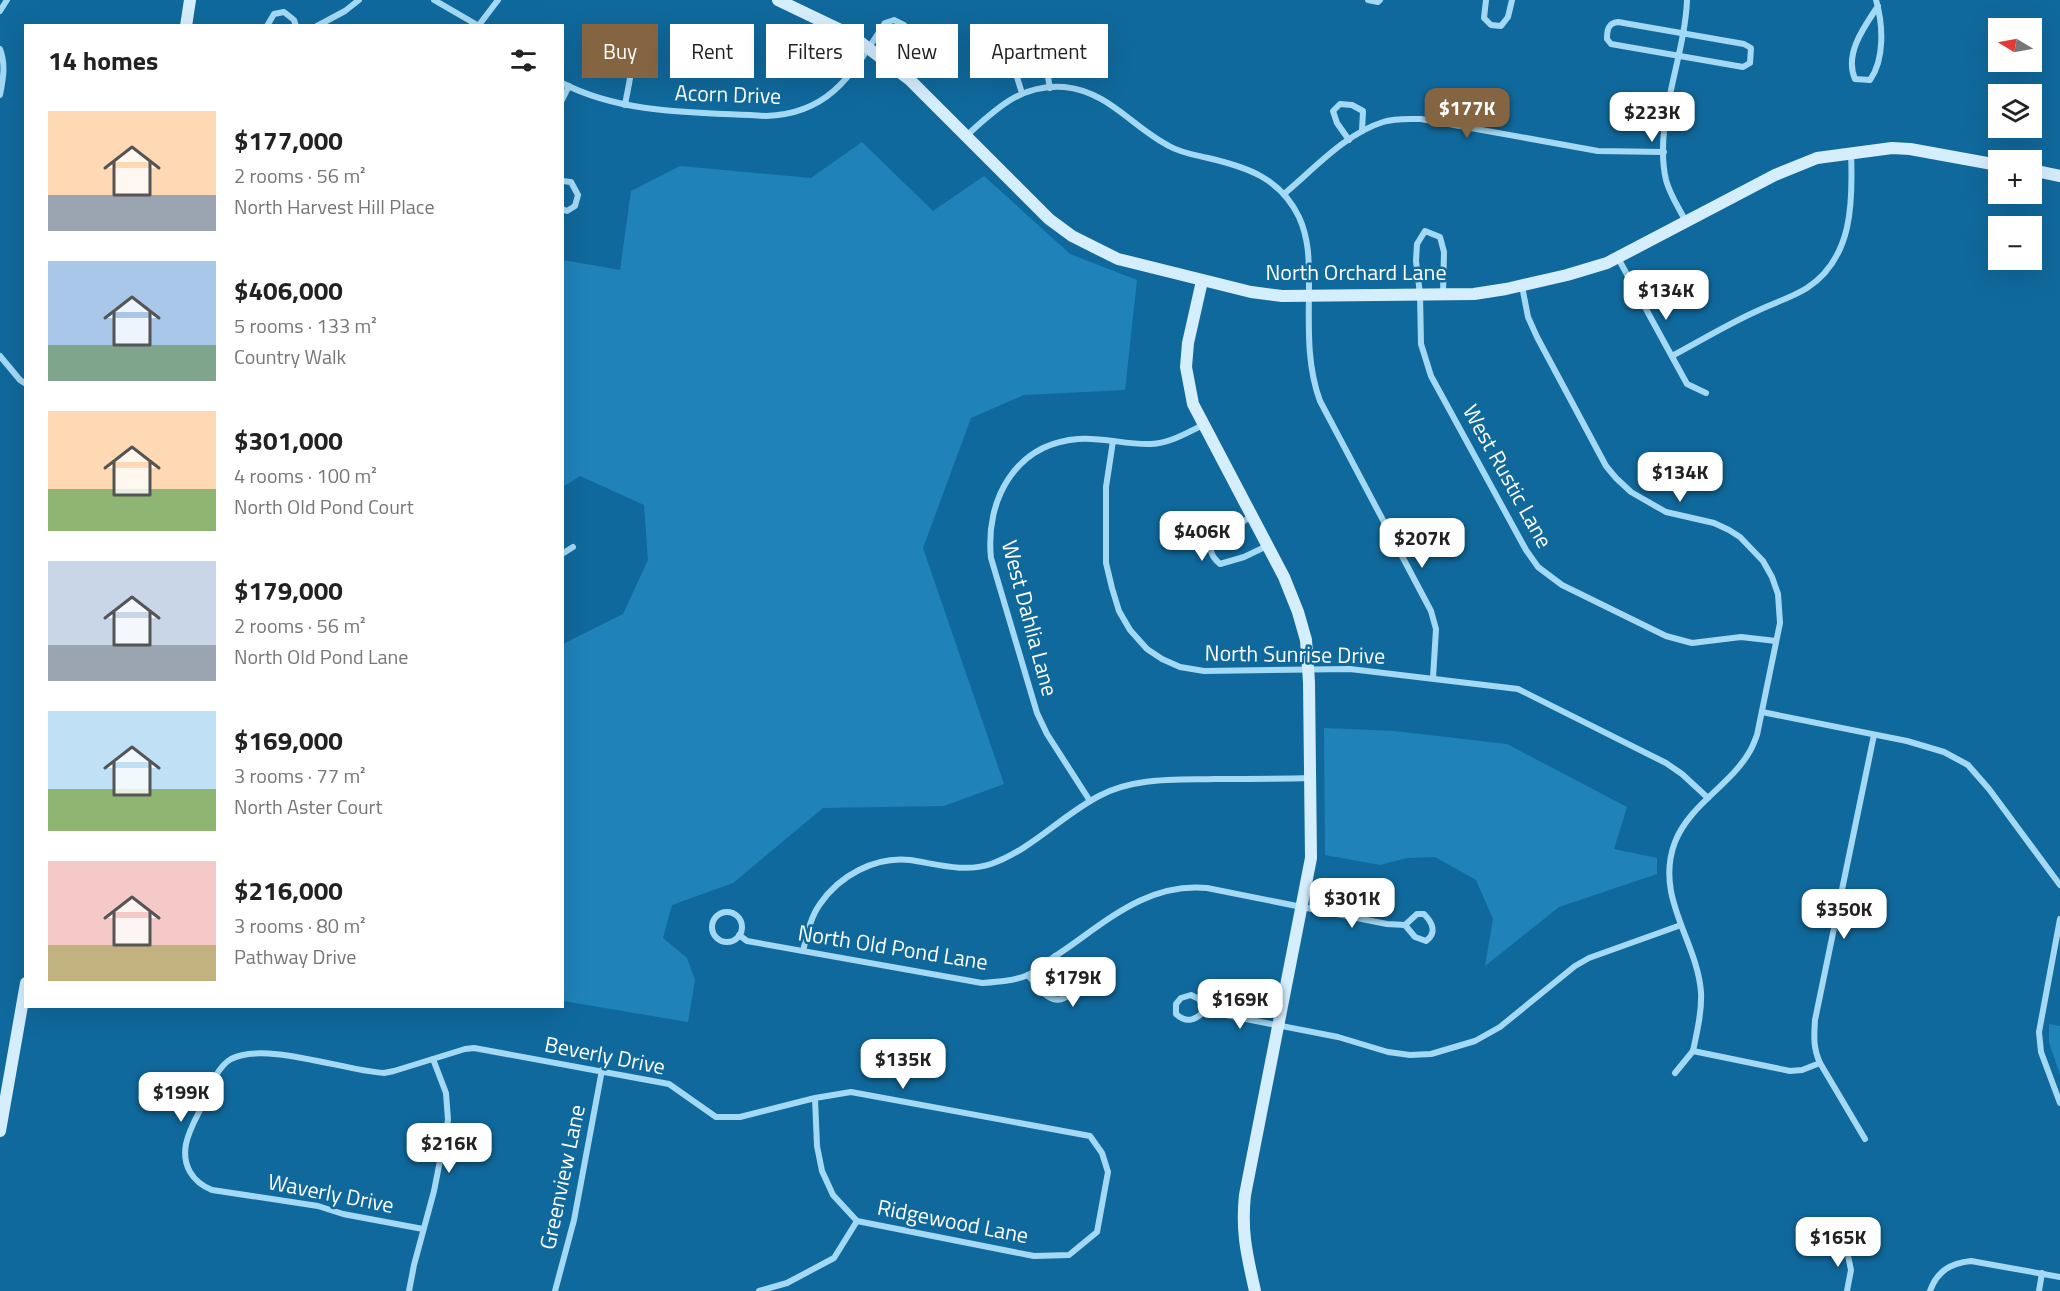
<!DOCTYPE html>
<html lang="en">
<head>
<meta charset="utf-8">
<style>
	body { margin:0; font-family:"Titillium Web",sans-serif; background:#f2f2f2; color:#222; height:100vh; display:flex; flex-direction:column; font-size:22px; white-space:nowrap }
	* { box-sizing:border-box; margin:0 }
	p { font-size:20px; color:#767676 }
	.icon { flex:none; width:33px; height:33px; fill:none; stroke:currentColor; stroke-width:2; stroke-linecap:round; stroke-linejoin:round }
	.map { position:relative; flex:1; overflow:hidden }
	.details { position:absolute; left:24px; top:24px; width:540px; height:984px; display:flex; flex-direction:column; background:#fff; border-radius:0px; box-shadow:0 6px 24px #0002 }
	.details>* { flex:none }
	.top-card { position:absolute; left:582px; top:24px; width:570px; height:54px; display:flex; gap:12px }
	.needle { width:39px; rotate:280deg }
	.buttons { position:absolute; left:1988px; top:18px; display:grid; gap:12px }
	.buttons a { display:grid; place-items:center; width:54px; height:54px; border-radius:0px; background:#fff; box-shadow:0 6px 24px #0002; font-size:30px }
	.price { position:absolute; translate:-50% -51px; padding:0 14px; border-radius:12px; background:#fff; color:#222; font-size:20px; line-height:39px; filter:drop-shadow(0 2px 3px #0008) }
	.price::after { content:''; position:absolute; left:50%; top:36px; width:18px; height:14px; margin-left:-9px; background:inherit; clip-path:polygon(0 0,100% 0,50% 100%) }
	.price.selected { background:#856442; color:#fff }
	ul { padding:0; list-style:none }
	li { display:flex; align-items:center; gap:18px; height:150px; padding:0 24px }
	li span { display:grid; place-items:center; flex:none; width:168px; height:120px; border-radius:0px; color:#555 }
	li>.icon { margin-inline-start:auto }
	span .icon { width:72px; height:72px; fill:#fffc; stroke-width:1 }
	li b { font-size:26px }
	h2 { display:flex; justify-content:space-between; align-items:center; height:72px; padding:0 24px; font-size:26px }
	.chip { padding:0 21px; border-radius:0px; background:#fff; box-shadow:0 6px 24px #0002; font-size:21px; line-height:54px }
	.chip.selected { background:#856442; color:#fff }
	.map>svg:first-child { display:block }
</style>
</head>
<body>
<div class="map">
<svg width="2060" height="1291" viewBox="0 0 2060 1291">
	<rect width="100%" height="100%" fill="#10699c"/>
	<!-- green -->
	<g fill="#1f83ba">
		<polygon points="862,142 933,211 984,176 1070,254 1137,280 1125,390 1024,395 971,418 923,548 1004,784 944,806 823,808 733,883 672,905 663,938 687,958 695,980 688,1022 563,1001 563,644 623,614 648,560 644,505 580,476 563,487 563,260 620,270 631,191 680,166 811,178"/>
		<polygon points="1324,728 1394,731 1507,744 1627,807 1614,849 1657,858 1657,874 1559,907 1485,966 1493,919 1476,880 1435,857 1407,858 1380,865 1325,855"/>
		<polygon points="2049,1024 2060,1026 2060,1075 2049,1042"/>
	</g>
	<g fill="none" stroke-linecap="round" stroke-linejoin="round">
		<!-- street -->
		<g stroke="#a4d9f5" stroke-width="6">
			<polyline points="434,0 479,26"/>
			<polyline points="1368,0 1378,2 1380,0"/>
			<polyline points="1486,0 1484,18 1491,25 1501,26 1508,17 1512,0"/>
			<path d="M1876 0C1883 24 1885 59 1870 80L1855 79C1844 54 1864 27 1878 6"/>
			<polyline points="0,11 7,0"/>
			<path d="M1618 22 1744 44 1751 48 1750 63 1743 67 1611 44 1607 39C1607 30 1608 23 1618 22Z"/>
			<polyline points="479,25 498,0"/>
			<polyline points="267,26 274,14 284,12 294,20 296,26"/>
			<polyline points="317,26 345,11 359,0"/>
			<path d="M0 49C6 65 3 79 0 95"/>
			<path d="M562 83C624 115 698 112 766 116 831 114 853 72 885 23L894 20 904 25 909 36 905 45 889 63"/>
			<path d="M1022 93C1017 77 1009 59 1021 45 1049 47 1045 65 1050 88"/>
			<polyline points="562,100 569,86"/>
			<path d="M625 105C628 86 636 62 628 44L619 40 609 43 604 56 608 64 630 73"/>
			<path d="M966 136C996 109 1020 84 1064 87 1108 91 1132 127 1169 146 1181 153 1195 155 1208 158 1247 167 1280 178 1299 217 1309 239 1309 260 1309 284 1309 323 1306 363 1320 401L1431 611 1436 629 1433 678"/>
			<polyline points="1349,140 1337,123 1333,111 1340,104 1352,105 1363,111 1362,131"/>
			<polyline points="562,181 571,182 578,195 575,206 567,211 562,209"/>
			<path d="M1284 194C1314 169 1345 134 1383 122 1395 118 1408 119 1421 119L1598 151 1664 152"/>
			<path d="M1686 222C1679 208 1670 195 1666 180 1653 124 1685 57 1687 0"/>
			<polyline points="1618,258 1687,384 1706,393"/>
			<path d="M1522 286 1528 317 1537 337 1606 466 1616 478 1631 492 1666 512 1714 523 1729 530 1740 537 1763 561 1772 577 1778 594 1780 623 1757 735C1755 740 1753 746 1750 751 1730 786 1690 804 1675 842 1654 897 1697 940 1701 992 1702 1011 1697 1032 1693 1051"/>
			<polyline points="1443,294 1444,252 1440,237 1425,231 1417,244 1416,261 1420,294 1421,344 1431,376 1526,550 1538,567 1562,585 1666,636 1692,643 1741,637 1776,641"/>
			<polyline points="0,356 20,380 26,384"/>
			<path d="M1672 356C1700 341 1728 324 1757 311 1773 303 1791 298 1807 288 1853 258 1853 202 1851 152"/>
			<polyline points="1113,441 1106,487 1106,563 1112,588 1119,611 1130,630 1147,649 1162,659 1180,667 1204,671 1350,669 1518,689 1666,763 1682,774 1708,798"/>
			<path d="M1252 516 1212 541C1209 551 1212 557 1220 564L1244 557 1267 546"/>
			<polyline points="562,554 573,547"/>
			<polyline points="1762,712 1907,741 1944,752 1968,765 1989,789 2060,885"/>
			<path d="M1090 801 1047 734 1037 713 991 558C985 500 1015 444 1078 439 1102 437 1127 445 1151 444 1170 443 1187 433 1203 425"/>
			<circle cx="727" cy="927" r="15"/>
			<path d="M1417 914H1424C1433 923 1437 933 1426 941L1415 937 1405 925Z"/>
			<polyline points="2060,919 2039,1032 2041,1052 2060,1103"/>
			<path d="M739 935 747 941 982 983C997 982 1014 981 1028 975 1036 971 1044 964 1051 959 1101 927 1143 882 1207 888L1387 924 1405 925"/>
			<path d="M803 951C807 935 810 918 820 904 839 876 875 856 910 860 937 864 964 873 991 864 1031 850 1061 816 1099 796 1134 777 1176 780 1215 779 1247 779 1279 779 1311 778"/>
			<path d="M1028 975C1038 988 1053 1010 1070 994 1071 978 1065 969 1055 956"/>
			<path d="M1191 995 1199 999 1205 1011C1195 1020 1187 1024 1176 1014V1004L1181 998Z"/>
			<polyline points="1205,1011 1338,1037 1388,1052 1410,1055 1431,1054 1475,1041 1500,1027 1575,966 1589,958 1681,925"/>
			<polyline points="1693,1051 1790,1071 1802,1070 1820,1063"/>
			<polyline points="1675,1073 1693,1051"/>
			<path d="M1865 1139 1820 1063C1813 1048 1814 1036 1815 1020L1874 735"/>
			<path d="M423 1229 343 1214 318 1206 212 1190C192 1182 182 1165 186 1144 189 1129 198 1115 204 1102 210 1088 217 1067 231 1059 265 1041 345 1071 384 1073L394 1071 465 1049 474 1048 669 1084 716 1117H740L815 1098 851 1092 1090 1136 1102 1153 1108 1172 1097 1232 1069 1255 1034 1256 857 1221 833 1195 822 1171 817 1146 815 1098"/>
			<polyline points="1846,1246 1851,1270 1847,1291"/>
			<polyline points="409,1291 414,1265 434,1191 448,1120 446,1093 433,1059"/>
			<polyline points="555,1291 574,1220 602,1070"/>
			<polyline points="759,1291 787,1283 834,1258 857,1221"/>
			<path d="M1930 1291C1937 1271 1951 1263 1971 1261L2060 1277"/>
			<polyline points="2039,1291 2042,1273"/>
		</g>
		<!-- secondary -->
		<g stroke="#d5eefe" stroke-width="12">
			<polyline points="778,0 851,35 910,80 1049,219 1072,236 1118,259 1251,292 1282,296 1474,294 1506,289 1567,275 1607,263 1775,175 1817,158 1892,148 1910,149 1998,165"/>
			<polyline points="186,26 190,0"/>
			<polyline points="2031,170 2060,176"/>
			<path d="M1202 281 1188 343 1186 367 1193 404 1284 577 1298 612 1306 640 1309 682 1311 858 1245 1195C1241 1232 1247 1255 1255 1291"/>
			<polyline points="0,1131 26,983"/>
		</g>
	</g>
	<g text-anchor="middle" stroke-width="5" stroke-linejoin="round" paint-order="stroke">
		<!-- street labels -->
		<g font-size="22" fill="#fff" stroke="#10699c">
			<text transform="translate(728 94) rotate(2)" y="8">Acorn Drive</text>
			<text x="1356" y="280">North Orchard Lane</text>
			<text transform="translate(1508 476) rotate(61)" y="8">West Rustic Lane</text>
			<text transform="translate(1030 618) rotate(75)" y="8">West Dahlia Lane</text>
			<text transform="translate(1295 654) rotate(1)" y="8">North Sunrise Drive</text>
			<text transform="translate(893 947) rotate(9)" y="8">North Old Pond Lane</text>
			<text transform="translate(605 1055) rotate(11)" y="8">Beverly Drive</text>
			<text transform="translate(562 1177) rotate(-78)" y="8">Greenview Lane</text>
			<text transform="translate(331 1193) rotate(11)" y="8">Waverly Drive</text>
			<text transform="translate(953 1221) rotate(11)" y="8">Ridgewood Lane</text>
		</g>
	</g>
</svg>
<div class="buttons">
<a><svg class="needle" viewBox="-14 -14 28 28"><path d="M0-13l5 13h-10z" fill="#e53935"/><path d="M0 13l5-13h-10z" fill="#767676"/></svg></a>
<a><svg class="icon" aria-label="layers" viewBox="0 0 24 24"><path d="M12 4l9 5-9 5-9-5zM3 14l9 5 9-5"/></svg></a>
<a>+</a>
<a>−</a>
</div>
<b class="price selected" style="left:1467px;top:139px">$177K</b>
<b class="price" style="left:1652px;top:143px">$223K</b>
<b class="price" style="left:1666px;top:321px">$134K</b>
<b class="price" style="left:1680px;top:503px">$134K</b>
<b class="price" style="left:1202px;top:562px">$406K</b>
<b class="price" style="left:1422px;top:569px">$207K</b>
<b class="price" style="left:1352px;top:929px">$301K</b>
<b class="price" style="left:1844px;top:940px">$350K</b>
<b class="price" style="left:1073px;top:1008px">$179K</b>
<b class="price" style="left:1240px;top:1030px">$169K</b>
<b class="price" style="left:903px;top:1090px">$135K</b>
<b class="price" style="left:181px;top:1123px">$199K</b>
<b class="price" style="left:449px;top:1174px">$216K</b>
<b class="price" style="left:1838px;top:1268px">$165K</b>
<div class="top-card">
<a class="chip selected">Buy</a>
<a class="chip">Rent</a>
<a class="chip">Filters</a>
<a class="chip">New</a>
<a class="chip">Apartment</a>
</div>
<section class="details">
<h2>14 homes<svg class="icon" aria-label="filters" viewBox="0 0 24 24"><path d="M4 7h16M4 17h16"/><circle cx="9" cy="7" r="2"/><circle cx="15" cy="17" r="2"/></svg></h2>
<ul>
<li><span style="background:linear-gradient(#ffd9b3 70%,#9aa5b1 0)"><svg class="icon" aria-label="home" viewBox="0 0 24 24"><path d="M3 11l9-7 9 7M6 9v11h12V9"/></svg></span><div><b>$177,000</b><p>2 rooms · 56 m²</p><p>North Harvest Hill Place</p></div></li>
<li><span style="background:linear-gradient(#a9c7e8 70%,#7fa58c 0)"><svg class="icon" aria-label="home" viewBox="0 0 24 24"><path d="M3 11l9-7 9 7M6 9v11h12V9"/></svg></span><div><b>$406,000</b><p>5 rooms · 133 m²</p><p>Country Walk</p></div></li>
<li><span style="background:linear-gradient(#ffd9b3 65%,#8fb573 0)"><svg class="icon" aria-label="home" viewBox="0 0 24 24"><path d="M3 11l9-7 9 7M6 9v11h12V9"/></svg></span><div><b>$301,000</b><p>4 rooms · 100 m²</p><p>North Old Pond Court</p></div></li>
<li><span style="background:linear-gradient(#c9d6e8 70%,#9aa5b1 0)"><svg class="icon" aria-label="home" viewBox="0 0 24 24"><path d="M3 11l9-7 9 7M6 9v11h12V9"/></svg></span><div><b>$179,000</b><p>2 rooms · 56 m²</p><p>North Old Pond Lane</p></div></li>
<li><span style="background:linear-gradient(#bfe0f5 65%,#8fb573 0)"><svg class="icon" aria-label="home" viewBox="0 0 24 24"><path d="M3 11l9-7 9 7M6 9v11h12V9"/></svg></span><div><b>$169,000</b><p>3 rooms · 77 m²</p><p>North Aster Court</p></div></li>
<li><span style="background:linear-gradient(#f6c9c9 70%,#c2b280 0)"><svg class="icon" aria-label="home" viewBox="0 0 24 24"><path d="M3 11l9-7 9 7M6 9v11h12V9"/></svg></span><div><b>$216,000</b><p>3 rooms · 80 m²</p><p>Pathway Drive</p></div></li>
</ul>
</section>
</div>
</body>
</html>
